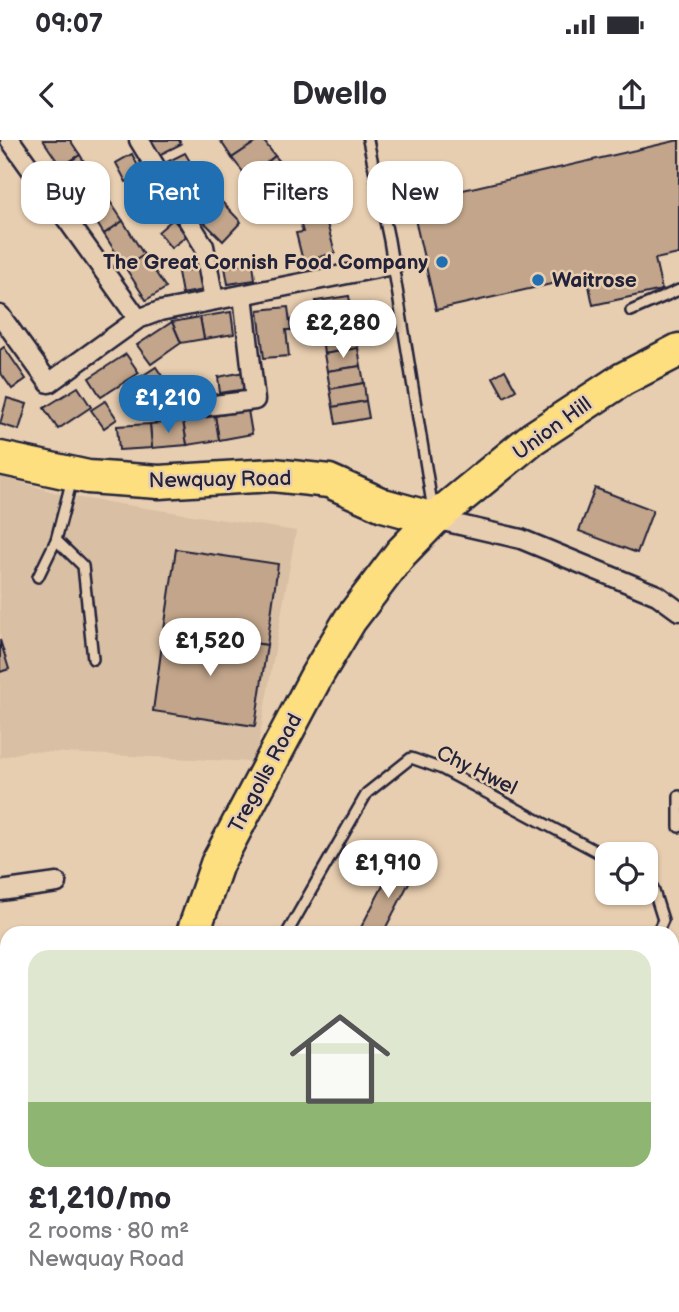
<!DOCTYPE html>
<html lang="en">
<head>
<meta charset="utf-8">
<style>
	body { margin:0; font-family:"Balsamiq Sans",sans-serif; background:#f7f7f7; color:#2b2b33; height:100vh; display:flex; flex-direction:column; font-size:26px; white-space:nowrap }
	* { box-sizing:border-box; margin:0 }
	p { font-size:23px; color:#7c7c81 }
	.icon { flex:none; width:38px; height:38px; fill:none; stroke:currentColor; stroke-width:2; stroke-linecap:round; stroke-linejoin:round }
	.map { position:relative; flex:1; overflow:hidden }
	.panel { position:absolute; left:0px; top:786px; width:679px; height:387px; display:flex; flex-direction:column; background:#fff; border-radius:21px 21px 0 0; box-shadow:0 2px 5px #0004 }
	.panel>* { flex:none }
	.hud { position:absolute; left:21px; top:21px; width:637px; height:63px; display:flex; gap:14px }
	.tools { position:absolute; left:595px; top:702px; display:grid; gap:14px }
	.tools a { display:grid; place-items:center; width:63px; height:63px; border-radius:14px; background:#fff; box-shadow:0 2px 5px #0004; font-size:35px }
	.price { position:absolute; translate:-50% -60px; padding:0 16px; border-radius:24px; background:#fff; color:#222; font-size:23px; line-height:46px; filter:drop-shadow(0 2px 4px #0008) }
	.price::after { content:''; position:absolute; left:50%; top:42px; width:21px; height:16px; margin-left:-10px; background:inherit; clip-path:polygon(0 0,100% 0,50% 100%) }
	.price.selected { background:#1f6fb2; color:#fff }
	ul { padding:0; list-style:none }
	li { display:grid; align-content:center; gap:14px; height:371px; padding:0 28px }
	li+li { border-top:2px solid #e1e1e2 }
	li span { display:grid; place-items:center; height:217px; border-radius:21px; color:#555 }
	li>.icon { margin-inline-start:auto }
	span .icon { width:126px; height:126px; fill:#fffc; stroke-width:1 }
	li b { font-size:30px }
	.tag { padding:0 24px; border-radius:21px; background:#fff; box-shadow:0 2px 5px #0004; font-size:24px; line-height:63px }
	.tag.selected { background:#1f6fb2; color:#fff }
	.status { display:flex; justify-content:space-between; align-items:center; height:49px; padding:0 35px; background:#fff; direction:ltr }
	.status svg { height:19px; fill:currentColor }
	header { display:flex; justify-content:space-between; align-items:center; height:91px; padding:0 28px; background:#fff; font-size:32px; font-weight:600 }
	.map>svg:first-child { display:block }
</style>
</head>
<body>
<div class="status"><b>09:07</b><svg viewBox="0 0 49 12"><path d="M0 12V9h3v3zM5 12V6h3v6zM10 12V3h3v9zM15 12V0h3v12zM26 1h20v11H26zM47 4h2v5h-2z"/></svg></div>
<header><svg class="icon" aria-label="back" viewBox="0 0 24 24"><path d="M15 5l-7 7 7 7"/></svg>Dwello<svg class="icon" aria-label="share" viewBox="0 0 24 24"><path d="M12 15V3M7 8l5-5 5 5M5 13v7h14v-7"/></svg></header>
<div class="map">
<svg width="679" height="1172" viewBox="0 0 679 1172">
	<rect width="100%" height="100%" fill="#e8ceb0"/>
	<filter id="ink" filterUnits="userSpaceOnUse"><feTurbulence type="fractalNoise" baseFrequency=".0143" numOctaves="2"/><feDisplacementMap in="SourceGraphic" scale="14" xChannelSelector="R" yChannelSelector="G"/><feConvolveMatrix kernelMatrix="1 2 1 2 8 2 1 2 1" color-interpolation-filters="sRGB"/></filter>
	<g filter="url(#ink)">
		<!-- built -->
		<polygon fill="#d9bfa3" points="0,336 67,356 296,391 255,622 26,611 0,618"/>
		<!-- building -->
		<g fill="#c2a58a" stroke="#22223b" stroke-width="2">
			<polygon points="43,0 70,0 80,15 61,27"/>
			<polygon points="151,0 179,0 181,4 159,15"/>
			<polygon points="220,0 259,0 232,18"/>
			<polygon points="259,0 263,0 275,16 248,38 232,18"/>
			<polygon points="679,0 679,114 655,119 662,150 593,165 587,136 436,170 411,62"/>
			<polygon points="185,13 196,32 199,30 220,60 241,82 223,101 201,79 163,24"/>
			<polygon points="132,14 142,34 126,42 116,23"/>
			<polygon points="80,15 101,48 82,60 61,27"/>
			<polygon points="275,16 291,34 265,58 248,38"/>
			<polygon points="291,34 322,65 335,113 303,121 296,93 303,92 300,82 277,61 265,58"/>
			<polygon points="101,48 123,81 104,94 82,60"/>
			<polygon points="173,79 187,96 171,108 158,92"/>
			<polygon points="123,81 144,115 125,127 104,94"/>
			<polygon points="144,115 166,148 146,160 125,127"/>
			<polygon points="253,123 255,140 228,144 225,127"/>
			<polygon points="201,128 204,150 182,154 178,132"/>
			<polygon points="349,156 352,173 319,179 316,161"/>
			<polygon points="288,167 291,190 286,190 289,216 264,218 258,170"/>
			<polygon points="231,172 234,194 204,199 200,177"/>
			<polygon points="352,173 355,191 322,196 319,179"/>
			<polygon points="200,177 204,199 181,203 172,182"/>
			<polygon points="172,182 181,203 151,224 137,205"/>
			<polygon points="355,191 358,208 324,214 322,196"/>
			<polygon points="4,207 26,239 12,249 0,232 0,210"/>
			<polygon points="358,208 361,226 327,231 324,214"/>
			<polygon points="126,214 139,233 101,257 89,238"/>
			<polygon points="361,226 364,243 330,249 327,231"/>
			<polygon points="156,227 168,245 148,258 136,240"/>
			<polygon points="505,230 516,250 504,257 493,237"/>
			<polygon points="244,232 246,249 220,253 218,237"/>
			<polygon points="364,243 366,261 333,267 330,249"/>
			<polygon points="78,247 91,267 58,289 44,268"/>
			<polygon points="7,258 27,264 19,290 0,284"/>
			<polygon points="105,261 117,279 104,288 91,270"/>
			<polygon points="366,261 369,278 336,284 333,267"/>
			<polygon points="248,270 252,294 219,300 215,276"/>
			<polygon points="215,276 219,300 187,305 183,281"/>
			<polygon points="183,281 187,305 152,308 150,284"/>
			<polygon points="150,284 152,308 119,310 117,286"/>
			<polygon points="595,348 653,370 637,413 579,391"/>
			<polygon points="176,409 278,424 267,505 164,490"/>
			<polygon points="164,490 267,505 255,586 153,571"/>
			<polygon points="0,500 9,529 0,532"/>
			<polygon points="396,721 415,731 383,793 358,793"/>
		</g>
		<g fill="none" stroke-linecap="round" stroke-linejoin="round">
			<!-- lane casing -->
			<g stroke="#22223b" stroke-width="14">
				<g id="lane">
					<polyline points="368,0 389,100 433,370"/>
					<polyline points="631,171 679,150"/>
					<polyline points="56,400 83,426 93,519"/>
					<polyline points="38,437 56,400 72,339"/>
					<polyline points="679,656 679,687"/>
					<polyline points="646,743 653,748 663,780 657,793"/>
					<polyline points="287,793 367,653 411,618 442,629 607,717"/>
				</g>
			</g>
			<!-- street casing -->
			<g stroke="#22223b" stroke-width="23">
				<g id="street">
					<polyline points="10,0 138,179"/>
					<polyline points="139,0 204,106 214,160"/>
					<polyline points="0,175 49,243 138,179 160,171 393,125"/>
					<polyline points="174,270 255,260 243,155"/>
					<polyline points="434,379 521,399 657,455 679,471"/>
					<polyline points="0,751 57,743"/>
					<polyline points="672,966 679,945"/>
					<polyline points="0,1005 7,1004"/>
					<polyline points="672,1078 679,1083"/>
					<polyline points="429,1166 457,1172"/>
					<polyline points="247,1172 249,1166"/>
					<polyline points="397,1172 400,1166"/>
					<polyline points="512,1172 531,1166"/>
				</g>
			</g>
			<!-- highway casing -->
			<g stroke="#22223b" stroke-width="37">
				<g id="highway">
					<polyline points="0,318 88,337 159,342 273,335 329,341 383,365 434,379"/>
					<polyline points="193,793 217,724 317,535 350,480 401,413 434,379 533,298 623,239 679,210"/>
					<polyline points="64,1172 67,1166"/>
				</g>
			</g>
			<!-- lane -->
			<use href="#lane" stroke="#e8ceb0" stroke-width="9"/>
			<!-- street -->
			<use href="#street" stroke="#e8ceb0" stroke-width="18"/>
			<!-- highway -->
			<use href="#highway" stroke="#fedf80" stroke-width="32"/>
		</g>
	</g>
	<!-- markers -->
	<g fill="#1f6fb2" stroke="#e8ceb0" stroke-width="2.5">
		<circle cx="442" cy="122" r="7"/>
		<circle cx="538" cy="140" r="7"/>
	</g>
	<g text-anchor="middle" stroke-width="5" stroke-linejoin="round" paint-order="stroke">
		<!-- poi labels -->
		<g font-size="21" font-weight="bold" fill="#22223b" stroke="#e8ceb0" text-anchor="end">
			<text x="428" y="129">The Great Cornish Food Company</text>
			<text x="552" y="147" text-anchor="start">Waitrose</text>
		</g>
		<!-- street labels -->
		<g font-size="21" fill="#22223b" stroke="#e8ceb0">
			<text transform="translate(552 288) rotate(-36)" y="7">Union Hill</text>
			<text transform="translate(220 339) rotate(-1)" y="7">Newquay Road</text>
			<text transform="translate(477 630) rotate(26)" y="7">Chy Hwel</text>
			<text transform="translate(265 633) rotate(-62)" y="7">Tregolls Road</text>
		</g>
	</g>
</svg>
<div class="tools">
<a><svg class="icon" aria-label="locate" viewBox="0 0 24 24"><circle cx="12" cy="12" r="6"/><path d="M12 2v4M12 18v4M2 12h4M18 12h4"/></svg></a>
</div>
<b class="price" style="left:343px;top:220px">£2,280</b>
<b class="price selected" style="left:168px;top:295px">£1,210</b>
<b class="price" style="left:210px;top:538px">£1,520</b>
<b class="price" style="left:388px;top:760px">£1,910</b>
<div class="hud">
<a class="tag">Buy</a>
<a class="tag selected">Rent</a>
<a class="tag">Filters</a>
<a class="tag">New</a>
</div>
<section class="panel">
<ul>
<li><span style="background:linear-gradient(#dfe7d0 70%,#8fb573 0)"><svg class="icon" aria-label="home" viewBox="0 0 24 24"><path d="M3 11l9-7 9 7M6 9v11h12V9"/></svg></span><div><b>£1,210/mo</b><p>2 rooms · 80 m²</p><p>Newquay Road</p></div></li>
</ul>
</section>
</div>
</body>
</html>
